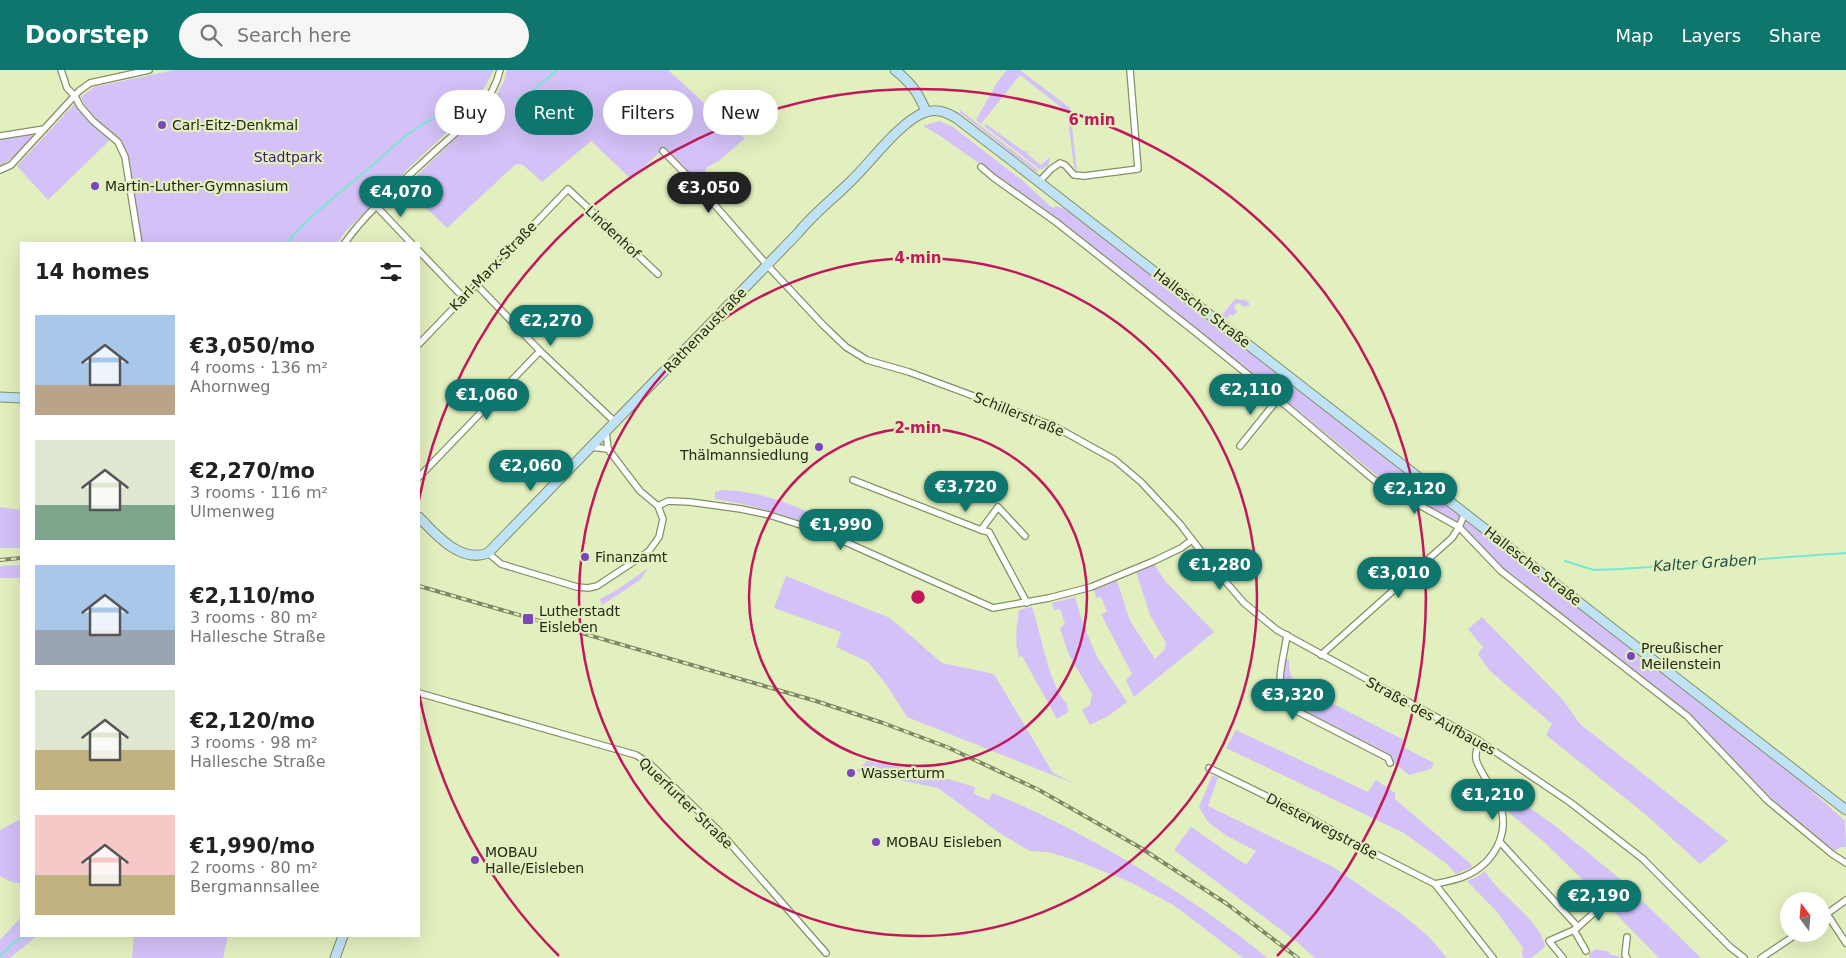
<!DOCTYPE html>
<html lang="en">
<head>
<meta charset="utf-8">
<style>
	body { margin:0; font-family:"DejaVu Sans",sans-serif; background:#f6f6f6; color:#222; height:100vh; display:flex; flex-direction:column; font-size:19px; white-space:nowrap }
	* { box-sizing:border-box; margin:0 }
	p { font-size:16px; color:#767676 }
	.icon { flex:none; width:28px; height:28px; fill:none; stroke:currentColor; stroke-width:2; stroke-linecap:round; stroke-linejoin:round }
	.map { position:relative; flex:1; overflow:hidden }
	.details { position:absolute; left:20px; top:172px; width:400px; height:695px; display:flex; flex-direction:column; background:#fff; border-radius:0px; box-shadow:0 5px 20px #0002 }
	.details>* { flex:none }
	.hud { position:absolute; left:435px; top:20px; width:475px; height:45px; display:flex; gap:10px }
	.needle { width:32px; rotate:344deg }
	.buttons { position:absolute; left:1780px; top:822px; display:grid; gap:10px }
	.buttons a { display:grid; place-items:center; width:50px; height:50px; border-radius:50%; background:#fff; box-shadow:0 5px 20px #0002; font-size:25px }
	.price { position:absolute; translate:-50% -42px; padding:0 11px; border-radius:18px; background:#0f766e; color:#fff; font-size:16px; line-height:32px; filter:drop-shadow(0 1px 2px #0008) }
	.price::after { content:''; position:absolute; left:50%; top:30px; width:15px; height:11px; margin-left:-8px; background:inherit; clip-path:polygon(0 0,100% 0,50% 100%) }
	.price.selected { background:#222; color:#fff }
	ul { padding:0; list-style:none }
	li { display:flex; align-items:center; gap:15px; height:125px; padding:0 15px }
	li span { display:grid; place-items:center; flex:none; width:140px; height:100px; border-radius:0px; color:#555 }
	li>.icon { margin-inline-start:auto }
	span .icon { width:60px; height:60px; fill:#fffc; stroke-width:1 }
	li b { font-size:21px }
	h2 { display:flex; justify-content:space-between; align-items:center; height:60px; padding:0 15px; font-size:21px }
	.pill { padding:0 18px; border-radius:22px; background:#fff; box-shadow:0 5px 20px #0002; font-size:18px; line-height:45px }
	.pill.selected { background:#0f766e; color:#fff }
	header { display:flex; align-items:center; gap:30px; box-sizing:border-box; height:70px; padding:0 25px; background:#0f766e; color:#fff }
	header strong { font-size:24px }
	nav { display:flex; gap:28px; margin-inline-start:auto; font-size:18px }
	.search { width:350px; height:45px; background:#f6f6f6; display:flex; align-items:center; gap:12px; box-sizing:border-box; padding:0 18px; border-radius:28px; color:#767676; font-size:19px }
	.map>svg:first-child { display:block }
</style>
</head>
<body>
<header>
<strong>Doorstep</strong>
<div class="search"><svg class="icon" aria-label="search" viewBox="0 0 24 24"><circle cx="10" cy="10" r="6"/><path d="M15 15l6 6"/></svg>Search here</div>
<nav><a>Map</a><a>Layers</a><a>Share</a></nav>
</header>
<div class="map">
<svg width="1846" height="888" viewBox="0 0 1846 888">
	<rect width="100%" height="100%" fill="#e2efbe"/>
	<!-- green -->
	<g fill="#d3c1f7">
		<polygon points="174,0 494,0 473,38 414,93 345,162 337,174 141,174 135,125 123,75 99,53 84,34 81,27 94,17"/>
		<polygon points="507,0 668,0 703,32 707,46 745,68 719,91 707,97 702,111 698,113 664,78 631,109 591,71 542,112 523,95 516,94 447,158 405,117 493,32 504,11"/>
		<polygon points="1007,0 1020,0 1070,38 1077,101 1074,97 1067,42 1020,5 981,54 976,50 998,11"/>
		<polygon points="77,31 113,67 48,130 17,96"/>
		<polygon points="960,40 1037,99 1039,102 1034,100 960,43"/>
		<polygon points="939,51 953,57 1023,111 1050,136 1054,138 1056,136 1072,142 1794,705 1845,751 1846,777 1841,777 1834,781 1778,736 1689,644 1497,493 1465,458 1452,449 1392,416 1375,404 1289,333 1119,198 1054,147 942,67 923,56"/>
		<polygon points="986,54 1025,82 1028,80 1027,84 1041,95 1050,87 1049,94 1043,99 1039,99 984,56"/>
		<polygon points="30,63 33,68 15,86 0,96 0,69"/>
		<polygon points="1235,229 1245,230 1249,233 1249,236 1244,237 1239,233 1236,234 1234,238 1238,241 1233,246 1230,244 1227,249 1222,245"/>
		<path d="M722 420C766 422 790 434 829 451L831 455 829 461C792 447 754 435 715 429V422Z"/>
		<polygon points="0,437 21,440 21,478 0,478"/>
		<polygon points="1154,494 1165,511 1214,562 1134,627 1126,610 1132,604 1101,544 1107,542 1101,527 1096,528 1094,520 1117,511 1130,551 1155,589 1165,579 1166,573 1150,545 1136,502"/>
		<polygon points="21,495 21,508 0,508 0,496"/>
		<polygon points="648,498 640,510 602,535 600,529 617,520"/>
		<polygon points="786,506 890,548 942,593 994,604 1053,703 1075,714 907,647 886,614 868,592 836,577 841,562 774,538"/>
		<polygon points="1075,527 1082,551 1097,587 1127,632 1108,646 1090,655 1082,640 1090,635 1092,624 1069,585 1060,558 1065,554 1060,539 1054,540 1052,533"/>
		<path d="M1032 537C1041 563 1049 616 1067 634L1068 642 1057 649 1022 586 1019 587C1014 572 1017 556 1019 540Z"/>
		<polygon points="1482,547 1563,630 1580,654 1728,771 1700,794 1645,744 1546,665 1552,654 1489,600 1478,584 1483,577 1468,559"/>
		<path d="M1286 589 1289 590C1289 603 1291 609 1300 617L1406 671 1403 677 1434 693 1431 699 1409 705 1393 692 1392 687 1294 636C1277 622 1283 609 1286 589Z"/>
		<polygon points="1236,660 1368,722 1376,710 1395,723 1395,729 1471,794 1472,797 1456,804 1447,794 1404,763 1226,678"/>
		<path d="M867 691 920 701 975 717 974 724 989 730 992 723C1045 744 1094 771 1142 800 1185 827 1228 855 1267 888H1243L1175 836 1130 812 1075 790 1048 782 1030 781 998 762 938 718 856 701Z"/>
		<polygon points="1212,706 1218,707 1208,736 1333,797 1400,843 1428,866 1447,888 1315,888 1296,871 1174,780 1191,757 1246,795 1256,781 1227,766 1208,752 1199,737"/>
		<polygon points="1499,719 1508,727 1520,731 1554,755 1620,809 1701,888 1659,888 1577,804 1544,772 1507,741"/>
		<path d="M21 749V813C14 814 6 810 0 806V760Z"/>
		<path d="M1485 801C1498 825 1542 851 1545 877L1531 888H1524L1522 884 1523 878 1497 842 1467 811 1477 807Z"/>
		<polygon points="21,847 21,866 37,866 10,888 0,888 0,870"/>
		<polygon points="134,866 228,866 223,888 132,888"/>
		<polygon points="1595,879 1610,882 1609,884 1624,888 1590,888 1589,884"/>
	</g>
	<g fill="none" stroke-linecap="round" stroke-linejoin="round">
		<!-- stream -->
		<g stroke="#7ae6d2" stroke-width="2">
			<polyline points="517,29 529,24 557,0"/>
			<path d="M286 174C308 147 336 126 362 104 393 78 416 50 457 40"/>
			<polyline points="1565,491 1594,500 1621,499 1846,483"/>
			<polyline points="0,886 13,873 25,866"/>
		</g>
		<!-- street casing -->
		<g stroke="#859163" stroke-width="8">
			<g id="street">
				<polyline points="61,0 67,18 75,26 80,36 93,51 118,72 125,87 139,174"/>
				<polyline points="0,66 44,59"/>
				<polyline points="663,81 707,126 767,195 823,255 846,277 867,290 909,302 1054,356 1115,390 1141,412 1180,454 1213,497 1244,533 1277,560 1478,670 1571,733 1643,789 1730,877 1744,888"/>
				<polyline points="981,97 994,108 1056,152 1194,261 1278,329 1374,410 1459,457 1501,501 1687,646 1768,731 1832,784 1846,793"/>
				<polyline points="0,100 11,95 79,21 90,13 149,0"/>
				<polyline points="1039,112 1051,99 1060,93 1065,95 1074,105 1084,106 1138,99 1130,0"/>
				<polyline points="376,136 412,174"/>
				<path d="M344 174C368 140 400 114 430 86 456 61 492 37 500 0"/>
				<polyline points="419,181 463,227"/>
				<polyline points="476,214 540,281 615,352"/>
				<polyline points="419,274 568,119 658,204"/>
				<polyline points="1240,376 1278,329"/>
				<polyline points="590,377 608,379"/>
				<polyline points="419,407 540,281"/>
				<polyline points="853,410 981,460 989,462 1027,533"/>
				<polyline points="658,436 668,431 690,432 741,439 769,445 823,462 993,538 1049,528 1091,517 1154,491 1181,478 1192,470"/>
				<polyline points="981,460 998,437 1025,466"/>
				<polyline points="488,483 501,494 577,517 588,518 597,516 641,487 649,481 659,467 663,449 658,436 640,421 608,379 606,361"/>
				<path d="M1287 565C1284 587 1274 614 1285 635L1388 688 1390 693"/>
				<polyline points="1321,585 1452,468 1459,457 1465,443"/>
				<polyline points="419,623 636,685 649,693 720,762 826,883"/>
				<polyline points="1209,698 1299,742 1366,779 1435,814 1493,888"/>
				<polyline points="1500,772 1578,857 1574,860 1586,881"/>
				<path d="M1435 814C1445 812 1456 810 1465 806 1495 793 1512 761 1498 730 1493 719 1478 699 1476 689 1475 683 1478 676 1478 670"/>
				<polyline points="1827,844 1846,873"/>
				<polyline points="1821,848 1846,830"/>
				<polyline points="1578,857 1597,840 1600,832"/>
				<polyline points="1627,867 1625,885 1627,888"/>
				<polyline points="1563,888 1549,871 1574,860"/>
				<polyline points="1761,888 1797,864"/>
			</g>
		</g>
		<!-- secondary casing -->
		<g stroke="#859163" stroke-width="11">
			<g id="secondary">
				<path d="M895 0C910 12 919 23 926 42"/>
				<polyline points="0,327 21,328"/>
				<path d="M419 447C435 464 461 494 488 483L798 163C815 142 832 130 850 112 871 92 898 54 923 43 935 38 945 41 956 48L1016 94 1846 740"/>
				<polyline points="335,888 343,866"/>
			</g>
		</g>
		<!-- street -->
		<use href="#street" stroke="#fff" stroke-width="5.5"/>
		<!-- secondary -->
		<use href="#secondary" stroke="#c0e2f6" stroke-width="9"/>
		<!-- rail casing -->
		<g stroke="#7e8766" stroke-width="4">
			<g id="rail">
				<polyline points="0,490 21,488"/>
				<polyline points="419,516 816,631 883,653 947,677 1039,720 1141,778 1227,834 1298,888"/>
			</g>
		</g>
		<!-- rail -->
		<use href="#rail" stroke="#e2efbe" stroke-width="2" stroke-dasharray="5.5" stroke-linecap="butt"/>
	</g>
	<!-- distance rings -->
	<g fill="none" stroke="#c2185b" stroke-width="2.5">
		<circle cx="918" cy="527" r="169"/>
		<circle cx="918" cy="527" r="339"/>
		<path d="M559 886A508 508 0 0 1 419 624M419 430A508 508 0 1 1 1277 886"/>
	</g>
	<!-- markers -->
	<g fill="#7a45bd" stroke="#e2efbe" stroke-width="2">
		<circle cx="162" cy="55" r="5"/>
		<circle cx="95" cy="116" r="5"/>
		<circle cx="819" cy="377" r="5"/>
		<circle cx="585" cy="487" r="5"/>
		<rect x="522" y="543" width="12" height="12" rx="2.5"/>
		<circle cx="1631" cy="586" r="5"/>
		<circle cx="851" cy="703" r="5"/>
		<circle cx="876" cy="772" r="5"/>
		<circle cx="475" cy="790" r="5"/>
	</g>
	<g text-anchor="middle" stroke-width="4.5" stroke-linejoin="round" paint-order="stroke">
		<!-- poi labels -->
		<g font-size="14" fill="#252917" stroke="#e2efbe" text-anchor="start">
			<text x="172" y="60">Carl-Eitz-Denkmal</text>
			<text x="105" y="121">Martin-Luther-Gymnasium</text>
			<text x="809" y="374" text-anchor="end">Schulgebäude<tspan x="809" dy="16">Thälmannsiedlung</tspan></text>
			<text x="595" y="492">Finanzamt</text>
			<text x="539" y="546">Lutherstadt<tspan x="539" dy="16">Eisleben</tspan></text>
			<text x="1641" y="583">Preußischer<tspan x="1641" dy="16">Meilenstein</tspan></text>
			<text x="861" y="708">Wasserturm</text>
			<text x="886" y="777">MOBAU Eisleben</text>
			<text x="485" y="787">MOBAU<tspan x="485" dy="16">Halle/Eisleben</tspan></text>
		</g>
		<!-- park labels -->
		<g font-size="14" fill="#40196c" stroke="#e2efbe">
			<text x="288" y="92">Stadtpark</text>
		</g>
		<!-- street labels -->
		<g font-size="14" fill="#252917" stroke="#e2efbe">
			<text transform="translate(613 162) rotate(43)" y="5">Lindenhof</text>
			<text transform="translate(493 196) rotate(-46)" y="5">Karl-Marx-Straße</text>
			<text transform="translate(1202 238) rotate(38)" y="5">Hallesche Straße</text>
			<text transform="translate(705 260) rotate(-46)" y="5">Rathenaustraße</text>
			<text transform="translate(1019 344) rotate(22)" y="5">Schillerstraße</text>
			<text transform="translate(1533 496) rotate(38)" y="5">Hallesche Straße</text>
			<text transform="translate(1431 646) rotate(29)" y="5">Straße des Aufbaues</text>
			<text transform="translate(686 733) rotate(44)" y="5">Querfurter Straße</text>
			<text transform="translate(1322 756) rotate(28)" y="5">Diesterwegstraße</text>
		</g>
		<!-- water labels -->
		<g font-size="15" font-style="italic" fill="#1f4f46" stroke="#e2efbe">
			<text transform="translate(1705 493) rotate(-4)" y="5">Kalter Graben</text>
		</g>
	</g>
	<circle cx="918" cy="527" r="8" fill="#c2185b" stroke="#e2efbe" stroke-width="2.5"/>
	<g font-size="15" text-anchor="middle" font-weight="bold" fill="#c2185b" stroke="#e2efbe" stroke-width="4.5" stroke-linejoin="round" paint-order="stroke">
		<text x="1092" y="55">6 min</text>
		<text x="918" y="193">4 min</text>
		<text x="918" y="363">2 min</text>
	</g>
</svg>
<div class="buttons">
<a><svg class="needle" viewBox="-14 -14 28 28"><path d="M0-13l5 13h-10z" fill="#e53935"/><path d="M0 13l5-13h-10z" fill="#767676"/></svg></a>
</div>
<b class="price selected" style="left:709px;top:144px">€3,050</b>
<b class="price" style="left:401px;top:148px">€4,070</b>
<b class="price" style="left:551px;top:277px">€2,270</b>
<b class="price" style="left:1251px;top:346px">€2,110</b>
<b class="price" style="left:487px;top:351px">€1,060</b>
<b class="price" style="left:531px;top:422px">€2,060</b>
<b class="price" style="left:966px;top:443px">€3,720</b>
<b class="price" style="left:1415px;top:445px">€2,120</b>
<b class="price" style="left:841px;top:481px">€1,990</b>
<b class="price" style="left:1220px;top:521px">€1,280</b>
<b class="price" style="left:1399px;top:529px">€3,010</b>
<b class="price" style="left:1293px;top:651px">€3,320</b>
<b class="price" style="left:1493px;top:751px">€1,210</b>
<b class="price" style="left:1599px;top:852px">€2,190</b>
<div class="hud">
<a class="pill">Buy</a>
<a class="pill selected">Rent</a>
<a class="pill">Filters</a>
<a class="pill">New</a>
</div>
<section class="details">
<h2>14 homes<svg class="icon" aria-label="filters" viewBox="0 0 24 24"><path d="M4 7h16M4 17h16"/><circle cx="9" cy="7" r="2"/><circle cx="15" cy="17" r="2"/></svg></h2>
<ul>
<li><span style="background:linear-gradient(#a9c7e8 70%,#b9a48a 0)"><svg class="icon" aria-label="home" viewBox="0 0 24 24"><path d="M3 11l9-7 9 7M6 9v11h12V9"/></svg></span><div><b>€3,050/mo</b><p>4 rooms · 136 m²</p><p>Ahornweg</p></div></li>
<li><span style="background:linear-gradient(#dfe7d0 65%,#7fa58c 0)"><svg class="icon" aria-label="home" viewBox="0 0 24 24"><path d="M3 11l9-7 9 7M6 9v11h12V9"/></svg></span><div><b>€2,270/mo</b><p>3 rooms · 116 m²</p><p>Ulmenweg</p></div></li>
<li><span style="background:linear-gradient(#a9c7e8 65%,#9aa5b1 0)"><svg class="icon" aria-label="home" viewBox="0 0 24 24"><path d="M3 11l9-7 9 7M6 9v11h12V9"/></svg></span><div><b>€2,110/mo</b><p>3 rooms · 80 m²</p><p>Hallesche Straße</p></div></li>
<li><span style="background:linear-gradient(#dfe7d0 60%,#c2b280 0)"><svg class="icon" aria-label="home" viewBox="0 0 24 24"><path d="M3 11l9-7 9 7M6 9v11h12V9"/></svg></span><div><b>€2,120/mo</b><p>3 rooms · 98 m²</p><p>Hallesche Straße</p></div></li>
<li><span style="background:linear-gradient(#f6c9c9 60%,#c2b280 0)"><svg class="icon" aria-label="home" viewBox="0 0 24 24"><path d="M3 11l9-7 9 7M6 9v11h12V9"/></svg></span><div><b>€1,990/mo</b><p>2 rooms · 80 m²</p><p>Bergmannsallee</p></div></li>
</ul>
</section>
</div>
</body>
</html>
